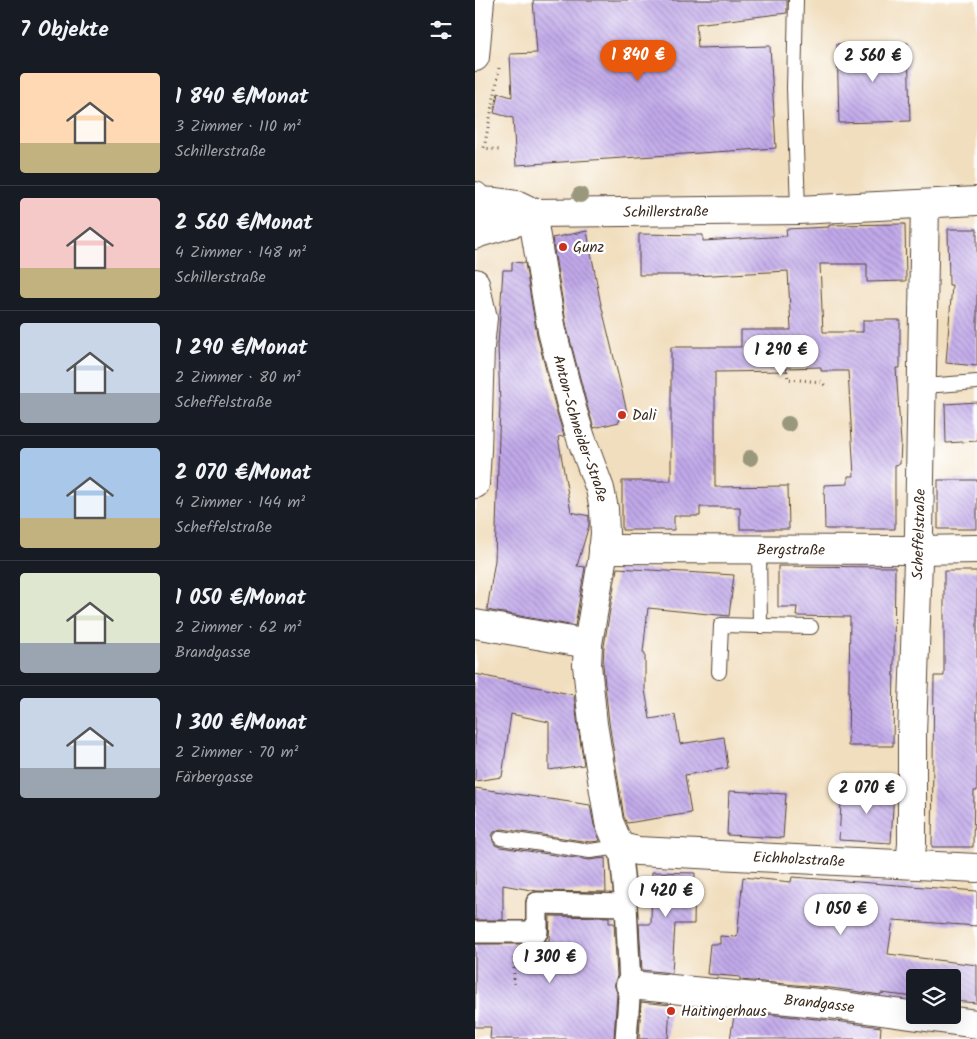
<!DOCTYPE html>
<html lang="de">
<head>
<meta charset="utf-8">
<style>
	body { margin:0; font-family:Kalam,sans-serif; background:#242831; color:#f1f3f6; height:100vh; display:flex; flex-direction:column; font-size:19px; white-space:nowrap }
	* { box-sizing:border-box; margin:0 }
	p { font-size:16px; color:#9ea1a6 }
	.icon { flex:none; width:28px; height:28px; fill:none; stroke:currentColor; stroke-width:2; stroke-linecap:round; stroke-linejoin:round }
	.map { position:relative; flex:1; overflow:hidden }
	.details { display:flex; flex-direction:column; background:#171b24; width:475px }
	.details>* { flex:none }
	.tools { position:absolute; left:431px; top:969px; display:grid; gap:10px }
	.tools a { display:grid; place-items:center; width:55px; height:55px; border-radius:5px; background:#171b24; box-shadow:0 5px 20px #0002; font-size:25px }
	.price { position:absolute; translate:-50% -42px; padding:0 11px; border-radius:18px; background:#fff; color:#222; font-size:16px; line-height:32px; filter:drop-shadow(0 1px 2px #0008) }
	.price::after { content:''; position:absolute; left:50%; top:30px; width:15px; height:11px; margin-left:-8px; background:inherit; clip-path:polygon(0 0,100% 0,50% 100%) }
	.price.on { background:#ea580c; color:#fff }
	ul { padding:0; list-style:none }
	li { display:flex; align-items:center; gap:15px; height:125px; padding:0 20px }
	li+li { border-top:1px solid #363941 }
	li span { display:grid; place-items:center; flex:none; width:140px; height:100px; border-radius:5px; color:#555 }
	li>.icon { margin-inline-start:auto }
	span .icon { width:60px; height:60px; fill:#fffc; stroke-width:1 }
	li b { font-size:21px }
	h2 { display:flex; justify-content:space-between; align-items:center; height:60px; padding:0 20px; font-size:21px }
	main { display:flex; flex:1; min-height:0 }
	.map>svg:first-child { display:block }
</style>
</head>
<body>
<main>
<section class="details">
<h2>7 Objekte<svg class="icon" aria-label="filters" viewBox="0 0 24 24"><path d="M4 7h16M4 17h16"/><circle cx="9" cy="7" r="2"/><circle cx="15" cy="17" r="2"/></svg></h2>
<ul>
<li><span style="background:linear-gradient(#ffd9b3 70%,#c2b280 0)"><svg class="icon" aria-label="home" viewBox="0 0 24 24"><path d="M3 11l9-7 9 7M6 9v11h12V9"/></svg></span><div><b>1 840 €/Monat</b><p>3 Zimmer · 110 m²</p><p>Schillerstraße</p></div></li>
<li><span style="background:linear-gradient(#f6c9c9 70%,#c2b280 0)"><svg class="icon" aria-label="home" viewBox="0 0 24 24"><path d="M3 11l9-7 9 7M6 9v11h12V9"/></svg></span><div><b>2 560 €/Monat</b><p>4 Zimmer · 148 m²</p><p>Schillerstraße</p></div></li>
<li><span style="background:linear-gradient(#c9d6e8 70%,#9aa5b1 0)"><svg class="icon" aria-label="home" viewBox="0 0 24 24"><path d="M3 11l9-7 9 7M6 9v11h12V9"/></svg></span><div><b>1 290 €/Monat</b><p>2 Zimmer · 80 m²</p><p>Scheffelstraße</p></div></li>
<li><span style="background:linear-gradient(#a9c7e8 70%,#c2b280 0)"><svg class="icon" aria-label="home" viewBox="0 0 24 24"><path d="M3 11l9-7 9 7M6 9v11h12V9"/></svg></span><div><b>2 070 €/Monat</b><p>4 Zimmer · 144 m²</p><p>Scheffelstraße</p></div></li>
<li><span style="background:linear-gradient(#dfe7d0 70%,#9aa5b1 0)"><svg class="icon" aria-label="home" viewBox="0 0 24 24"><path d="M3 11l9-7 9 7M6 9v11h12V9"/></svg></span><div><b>1 050 €/Monat</b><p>2 Zimmer · 62 m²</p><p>Brandgasse</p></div></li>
<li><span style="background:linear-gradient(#c9d6e8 70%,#9aa5b1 0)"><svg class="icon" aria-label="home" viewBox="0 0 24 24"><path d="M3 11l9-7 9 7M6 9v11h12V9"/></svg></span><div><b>1 300 €/Monat</b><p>2 Zimmer · 70 m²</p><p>Färbergasse</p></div></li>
</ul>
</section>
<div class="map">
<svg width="502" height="1039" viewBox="0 0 502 1039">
	<defs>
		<pattern id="building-back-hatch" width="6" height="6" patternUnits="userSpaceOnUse" patternTransform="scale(1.25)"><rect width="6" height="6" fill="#c1a9ea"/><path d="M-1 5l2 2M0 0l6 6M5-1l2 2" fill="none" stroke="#9e8abd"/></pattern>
	</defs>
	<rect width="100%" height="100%" fill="#fff"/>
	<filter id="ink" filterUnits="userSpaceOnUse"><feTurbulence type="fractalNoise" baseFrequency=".02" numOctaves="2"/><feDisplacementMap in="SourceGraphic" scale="10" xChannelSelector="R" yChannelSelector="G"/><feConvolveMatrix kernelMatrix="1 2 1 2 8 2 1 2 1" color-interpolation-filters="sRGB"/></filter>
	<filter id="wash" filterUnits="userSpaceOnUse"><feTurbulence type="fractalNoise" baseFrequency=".0096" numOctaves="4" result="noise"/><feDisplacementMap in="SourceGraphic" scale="20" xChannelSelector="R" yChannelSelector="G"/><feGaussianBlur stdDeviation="1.12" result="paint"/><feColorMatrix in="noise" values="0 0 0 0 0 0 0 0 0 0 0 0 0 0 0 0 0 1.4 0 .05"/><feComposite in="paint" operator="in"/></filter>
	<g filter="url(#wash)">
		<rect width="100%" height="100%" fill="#f1debe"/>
		<g id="blocks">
			<!-- building -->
			<g fill="url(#building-back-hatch)">
				<polygon points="58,0 312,0 312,13 221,24 223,48 295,46 301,148 41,165 38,118 19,113 23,93 37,97 35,54 62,53"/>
				<polygon points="433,43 435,121 364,123 362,44"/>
				<polygon points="430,224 431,281 392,282 392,264 345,264 348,332 388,332 388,320 425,320 425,368 421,368 426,443 425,464 420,465 420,529 350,529 349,485 373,484 373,476 379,476 373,371 346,371 346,367 311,368 312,371 240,372 240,487 313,486 314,529 265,529 265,507 225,507 225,516 199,516 199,530 147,530 147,481 196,481 196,347 266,347 266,330 316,330 313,271 219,276 209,276 209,275 164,275 164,234 228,235 228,241 312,236 311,229 354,227 354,225"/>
				<polygon points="473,229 502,229 502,366 471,363 477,285 474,285"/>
				<polygon points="112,231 125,300 153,416 146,415 144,422 119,428 112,405 92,328 77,238"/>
				<polygon points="37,262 50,263 62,335 82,413 89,436 83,437 96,512 114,516 114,525 102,566 110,567 100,626 12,610 20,560 25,404 23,345 28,270 37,270"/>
				<polygon points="502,402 502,441 471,443 470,404"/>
				<rect x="463" y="480" width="39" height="49"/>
				<polygon points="303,566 420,567 418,746 373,746 375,617 321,616 322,607 303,607"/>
				<polygon points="142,568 259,575 254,616 173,608 168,652 170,653 170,690 175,719 200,715 205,744 249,737 253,768 210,775 216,813 152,823 149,818 134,722 128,665 129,646"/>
				<polygon points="469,571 502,571 502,791 499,791 498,847 457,847 459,676 469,676"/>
				<polygon points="0,674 99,695 103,727 109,765 74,770 74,722 36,714 27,777 0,781"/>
				<polygon points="367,786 419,789 416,843 364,840"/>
				<polygon points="0,788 115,805 119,825 125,841 115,842 27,829 23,830 19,832 17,836 18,841 20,845 25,847 114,860 130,858 131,892 62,891 28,885 28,920 0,920"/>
				<polygon points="254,791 311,794 308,838 252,835"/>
				<polygon points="177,872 220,873 219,924 200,924 197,973 167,970 164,924 176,924"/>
				<polygon points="268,877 316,882 317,877 502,891 502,926 418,920 413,954 502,965 502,1003 478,1001 478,978 440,978 440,997 406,993 406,995 356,988 265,980 265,977 232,974 235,944 245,944 245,936 262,937"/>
				<polygon points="75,916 134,917 134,923 139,923 142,976 139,984 142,993 139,1039 15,1039 16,1027 0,1027 0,944 62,944 68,943 70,941 74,941"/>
				<polygon points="166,1002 195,1005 193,1039 164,1039"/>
				<polygon points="260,1011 352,1020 406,1027 405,1039 255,1039"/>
			</g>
		</g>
	</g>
	<g filter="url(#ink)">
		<use href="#blocks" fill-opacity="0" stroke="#564536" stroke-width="1"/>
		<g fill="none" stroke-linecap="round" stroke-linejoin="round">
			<!-- service casing -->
			<g stroke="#564536" stroke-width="16">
				<g id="service">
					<polyline points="321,0 319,88 323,210"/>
					<polyline points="447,385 463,385 502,382"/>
					<polyline points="285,626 336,627"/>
					<polyline points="244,672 246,625 285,626 284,549"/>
					<polyline points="26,838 115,851 145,847"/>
				</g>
			</g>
			<!-- pedestrian casing -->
			<g stroke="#564536" stroke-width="24">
				<g id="pedestrian">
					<polyline points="145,847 151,905 155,985 151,1039"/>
					<polyline points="0,932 62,932 62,903 151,905"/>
				</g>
			</g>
			<!-- minor casing -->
			<g stroke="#564536" stroke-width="30">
				<g id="minor">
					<path id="s1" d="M2 201 21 202 43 205 59 213 323 210 502 201"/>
					<path id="s2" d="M59 213 60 231 77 331 97 409 106 438 125 489 129 509 130 534 127 561 113 644 112 665 118 724 134 822 145 847 163 851 502 868"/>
					<polyline points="0,234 44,221 59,213"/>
					<polyline points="0,283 8,318 5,347 2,450 0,484"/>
					<path id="s3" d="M128 549 442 550 502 549"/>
					<polyline points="0,624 113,644"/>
					<path id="s4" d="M435 864 437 844V734L444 532 450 204"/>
					<path id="s5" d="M155 985 354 1004 502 1024"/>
				</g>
			</g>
			<!-- primary casing -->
			<g stroke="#564536" stroke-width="30">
				<g id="primary">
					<polyline points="0,57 5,0"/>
					<path d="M0 196C7 209 5 221 0 235"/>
				</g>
			</g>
			<!-- path -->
			<g stroke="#564536" stroke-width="3" stroke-dasharray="1 4" stroke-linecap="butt">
				<polyline points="24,68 21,88 9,148 24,150"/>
				<polyline points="312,371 313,379 347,382 352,388"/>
				<polyline points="39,953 39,987"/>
			</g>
			<!-- service -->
			<use href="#service" stroke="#fff" stroke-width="14"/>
			<!-- pedestrian -->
			<use href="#pedestrian" stroke="#fff" stroke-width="21"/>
			<!-- minor -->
			<use href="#minor" stroke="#fff" stroke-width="28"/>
			<!-- primary -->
			<use href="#primary" stroke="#fff" stroke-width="28"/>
		</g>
		<!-- trees -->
		<g fill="#9a987b">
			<circle cx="105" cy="195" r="8"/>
			<circle cx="313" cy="424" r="8"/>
			<circle cx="275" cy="458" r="8"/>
		</g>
	</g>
	<!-- markers -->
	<g fill="#c8321e" stroke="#fff" stroke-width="2">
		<circle cx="88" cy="247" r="5"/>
		<circle cx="147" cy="415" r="5"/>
		<circle cx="196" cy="1011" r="5"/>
	</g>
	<g text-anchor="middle" stroke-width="4.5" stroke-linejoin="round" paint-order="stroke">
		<!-- street labels -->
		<g font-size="15" fill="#3b2a1e" stroke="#fff">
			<text dy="5" stroke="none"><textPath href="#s1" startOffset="191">Schillerstraße</textPath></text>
			<text dy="5" stroke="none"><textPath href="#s2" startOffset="221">Anton-Schneider-Straße</textPath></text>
			<text dy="5" stroke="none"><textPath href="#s4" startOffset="330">Scheffelstraße</textPath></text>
			<text dy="5" stroke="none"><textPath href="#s3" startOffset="188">Bergstraße</textPath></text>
			<text dy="5" stroke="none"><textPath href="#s2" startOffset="828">Eichholzstraße</textPath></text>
			<text dy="5" stroke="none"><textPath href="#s5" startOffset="190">Brandgasse</textPath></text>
		</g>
		<!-- poi labels -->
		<g font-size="15" fill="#3b2a1e" stroke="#fff" text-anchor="start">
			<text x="98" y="252">Gunz</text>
			<text x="157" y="420">Dali</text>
			<text x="206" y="1016">Haitingerhaus</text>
		</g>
	</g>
</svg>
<div class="tools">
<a><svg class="icon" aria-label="layers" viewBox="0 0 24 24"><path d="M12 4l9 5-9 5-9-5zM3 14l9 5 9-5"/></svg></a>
</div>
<b class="price on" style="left:163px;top:82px">1 840 €</b>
<b class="price" style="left:398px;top:83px">2 560 €</b>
<b class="price" style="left:306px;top:377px">1 290 €</b>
<b class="price" style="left:392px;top:815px">2 070 €</b>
<b class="price" style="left:191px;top:918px">1 420 €</b>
<b class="price" style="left:366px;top:936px">1 050 €</b>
<b class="price" style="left:75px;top:984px">1 300 €</b>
</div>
</main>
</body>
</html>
